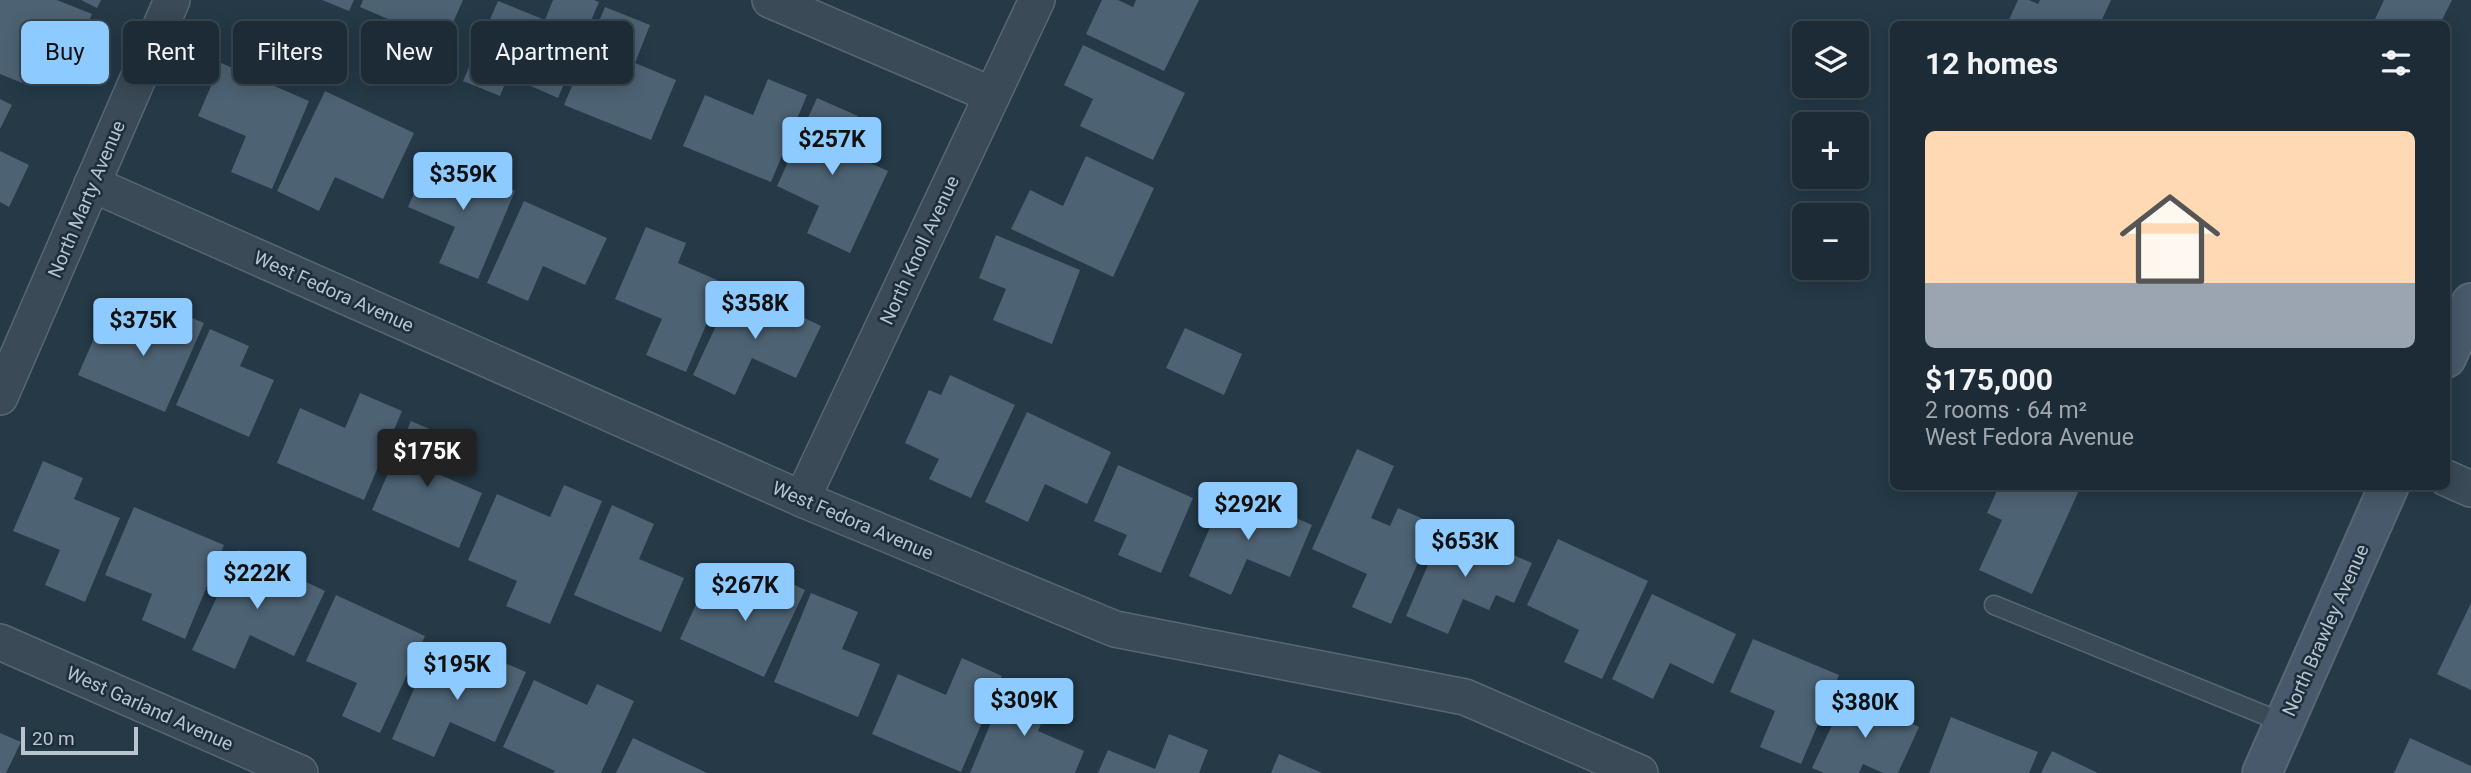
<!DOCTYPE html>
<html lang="en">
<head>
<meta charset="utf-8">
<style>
	body { margin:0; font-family:Roboto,sans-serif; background:#293741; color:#f1f3f6; height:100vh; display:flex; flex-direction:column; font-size:26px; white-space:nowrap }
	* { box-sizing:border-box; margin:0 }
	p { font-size:23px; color:#a0a7ad }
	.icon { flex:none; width:38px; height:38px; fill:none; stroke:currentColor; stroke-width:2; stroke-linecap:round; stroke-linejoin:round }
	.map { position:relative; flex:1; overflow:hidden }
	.side { position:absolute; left:1890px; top:21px; width:560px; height:469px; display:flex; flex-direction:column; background:#1c2b35; border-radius:10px; box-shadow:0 4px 18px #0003,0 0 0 2px #3a4750 }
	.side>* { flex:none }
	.banner { position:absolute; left:21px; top:21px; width:665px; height:63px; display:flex; gap:14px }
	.tools { position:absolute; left:1792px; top:21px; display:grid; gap:14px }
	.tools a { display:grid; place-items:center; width:77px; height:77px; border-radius:10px; background:#1c2b35; box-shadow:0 4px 18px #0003,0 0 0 2px #3a4750; font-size:35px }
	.scale { position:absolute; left:21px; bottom:18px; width:117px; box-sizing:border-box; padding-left:7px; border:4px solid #b8c4cf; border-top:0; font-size:19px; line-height:24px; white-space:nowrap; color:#b8c4cf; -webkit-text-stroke:5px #1e2f3c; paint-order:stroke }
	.price { position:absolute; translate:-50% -60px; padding:0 16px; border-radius:7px; background:#8dcaff; color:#111; font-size:23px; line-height:46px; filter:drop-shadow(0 2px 4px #0008) }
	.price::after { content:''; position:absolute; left:50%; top:42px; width:21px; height:16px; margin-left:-10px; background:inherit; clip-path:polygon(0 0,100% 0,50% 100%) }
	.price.on { background:#222; color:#fff }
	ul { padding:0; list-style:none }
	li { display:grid; align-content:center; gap:14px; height:371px; padding:0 35px }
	li span { display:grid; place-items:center; height:217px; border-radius:10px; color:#555 }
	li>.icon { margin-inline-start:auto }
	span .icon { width:126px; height:126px; fill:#fffc; stroke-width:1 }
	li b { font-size:30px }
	h2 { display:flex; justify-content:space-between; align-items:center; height:84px; padding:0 35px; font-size:30px }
	.chip { padding:0 24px; border-radius:10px; background:#1c2b35; box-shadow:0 4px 18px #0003,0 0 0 2px #3a4750; font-size:24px; line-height:63px }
	.chip.on { background:#8dcaff; color:#111 }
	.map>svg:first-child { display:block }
</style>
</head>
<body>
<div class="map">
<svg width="2471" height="773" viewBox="0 0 2471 773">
	<rect width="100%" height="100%" fill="#253947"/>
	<!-- building -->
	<g fill="#4d6273">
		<polygon points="0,0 57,0 92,14 75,54 40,39 22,83 0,74"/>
		<polygon points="81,0 101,0 97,8"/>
		<polygon points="322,0 354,0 349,11"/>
		<polygon points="363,0 463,0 444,43 360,7"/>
		<polygon points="553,0 594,0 599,2 558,98 508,76 500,96 463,81 498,1 545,20"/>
		<polygon points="1102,0 1118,0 1133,7 1136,0 1199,0 1164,71 1086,34"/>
		<polygon points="2018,0 2029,0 2038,4 2040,0 2111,0 2100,24 2007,24"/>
		<polygon points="2384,0 2452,0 2440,24 2387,24 2375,19"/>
		<polygon points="605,7 650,25 635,63 676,80 651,140 564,105"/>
		<polygon points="1083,45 1185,93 1153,160 1080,126 1093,99 1064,85"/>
		<polygon points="221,63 309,101 272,189 231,172 246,136 198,116"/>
		<polygon points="768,79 807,95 771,182 683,146 705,95 753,115"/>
		<polygon points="325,91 414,133 383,199 335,177 319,211 277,191"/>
		<polygon points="817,98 858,116 842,150 888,171 850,253 807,233 819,206 777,186"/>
		<polygon points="0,99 12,105 0,129"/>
		<polygon points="0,151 29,165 9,207 0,202"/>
		<polygon points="431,155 515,191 478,279 439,263 455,227 408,207"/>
		<polygon points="1086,156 1154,188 1113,277 1011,229 1030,190 1063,206"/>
		<polygon points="524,201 607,238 585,285 543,266 528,301 487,283"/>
		<polygon points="646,227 686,243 678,263 724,283 686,372 646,355 662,319 615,299"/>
		<polygon points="996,235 1080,270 1052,344 993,320 1006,289 979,278"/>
		<polygon points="735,285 821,326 796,378 752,358 735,395 693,375"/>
		<polygon points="162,305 204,323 165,412 78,375 102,320 147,339"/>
		<polygon points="1185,328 1242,354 1224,395 1166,368"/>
		<polygon points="210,329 249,346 240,366 274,380 249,437 176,405"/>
		<polygon points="950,375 1015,405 971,498 929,479 939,459 905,443 929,390 941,395"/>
		<polygon points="360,393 402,411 364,500 277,463 300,408 345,428"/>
		<polygon points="1027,412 1111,452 1087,504 1045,484 1028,522 985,502"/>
		<polygon points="411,421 453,439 438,474 482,493 459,548 372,510"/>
		<polygon points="1357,449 1394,466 1371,518 1390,526 1398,508 1435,524 1391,624 1352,607 1367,574 1312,549"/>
		<polygon points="43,461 83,478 74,499 120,518 85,602 45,585 60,550 13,531"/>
		<polygon points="1118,465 1193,498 1161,573 1118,555 1127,535 1094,521"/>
		<polygon points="564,485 602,501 550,624 506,606 517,581 468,560 497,494 550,517"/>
		<polygon points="1999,486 2081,486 2032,594 1979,570 2002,520 1987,513"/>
		<polygon points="1227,488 1312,525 1290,577 1247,559 1231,595 1189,576"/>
		<polygon points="612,505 654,524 639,559 684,578 661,632 574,595"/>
		<polygon points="134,507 224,545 185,639 142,620 152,594 105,575"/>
		<polygon points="1445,525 1532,563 1514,603 1496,595 1489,610 1463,599 1448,634 1406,616"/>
		<polygon points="1558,539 1648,581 1602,679 1564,662 1579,630 1527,605"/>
		<polygon points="239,550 325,591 294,656 250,635 235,669 192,650"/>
		<polygon points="763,570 805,590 764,677 680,639 704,587 746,606"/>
		<polygon points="811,593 858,612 842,649 880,664 858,717 774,682"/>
		<polygon points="1652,594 1736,634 1713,684 1670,663 1653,699 1612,679"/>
		<polygon points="336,595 425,636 380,733 342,716 357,683 306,661"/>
		<polygon points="2471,603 2471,690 2437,674"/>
		<polygon points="1753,639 1839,675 1801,764 1760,747 1775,711 1730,692"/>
		<polygon points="431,650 490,676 498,660 526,672 495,742 450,722 434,757 392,739"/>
		<polygon points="962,658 1002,676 961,772 872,734 898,674 946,695"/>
		<polygon points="1009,679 1052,697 1038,731 1084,751 1075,773 970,773"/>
		<polygon points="534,680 587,705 597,684 634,701 601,773 553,773 555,771 503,747"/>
		<polygon points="1847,693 1919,727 1898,773 1883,773 1863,764 1859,773 1824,773 1812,768"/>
		<polygon points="1951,717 2038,752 2029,773 1929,773"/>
		<polygon points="0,733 21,742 6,773 0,773"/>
		<polygon points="1169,734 1208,750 1199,773 1098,773 1108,750 1155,769"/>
		<polygon points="633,738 707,773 616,773"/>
		<polygon points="2410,738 2471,766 2471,773 2394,773"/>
		<polygon points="2052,751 2098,773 2041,773"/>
		<polygon points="1279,754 1322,773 1271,773"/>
	</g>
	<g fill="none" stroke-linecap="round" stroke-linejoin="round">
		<!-- lane casing -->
		<g stroke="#586773" stroke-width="21">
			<polyline id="lane" points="1994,605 2284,723"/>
		</g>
		<!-- street casing -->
		<g stroke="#586773" stroke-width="38">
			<g id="street">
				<polyline points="770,0 992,95"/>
				<polyline points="92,184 802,499 1115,629 1465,697 1640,773"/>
				<polyline points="0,397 172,0"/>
				<polyline points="2446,478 2471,489"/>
				<polyline points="802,499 1037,0"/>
				<polyline points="0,642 300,773"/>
			</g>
		</g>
		<!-- secondary casing -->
		<g stroke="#586773" stroke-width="42">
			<g id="secondary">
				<polyline points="2446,358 2471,303"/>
				<polyline points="2262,773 2389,486"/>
			</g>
		</g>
		<!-- lane -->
		<use href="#lane" stroke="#3a4a56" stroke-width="18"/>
		<!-- street -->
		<use href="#street" stroke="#3a4a56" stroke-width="35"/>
		<!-- secondary -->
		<use href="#secondary" stroke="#47596a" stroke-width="38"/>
	</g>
	<g text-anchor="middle" stroke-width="5" stroke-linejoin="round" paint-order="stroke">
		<!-- street labels -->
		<g font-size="19" fill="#b8c4cf" stroke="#1e2f3c">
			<text transform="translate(86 199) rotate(-67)" y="7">North Marty Avenue</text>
			<text transform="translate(919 250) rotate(-65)" y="7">North Knoll Avenue</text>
			<text transform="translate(334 291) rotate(24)" y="7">West Fedora Avenue</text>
			<text transform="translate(853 520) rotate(23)" y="7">West Fedora Avenue</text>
			<text transform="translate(2325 630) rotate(-66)" y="7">North Brawley Avenue</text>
			<text transform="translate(150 708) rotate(24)" y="7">West Garland Avenue</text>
		</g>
	</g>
</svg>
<div class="tools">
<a><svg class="icon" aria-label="layers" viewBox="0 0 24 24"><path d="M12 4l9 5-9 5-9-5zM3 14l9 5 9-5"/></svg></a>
<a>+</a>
<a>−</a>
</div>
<div class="scale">20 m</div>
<b class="price" style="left:832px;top:177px">$257K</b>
<b class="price" style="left:463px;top:212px">$359K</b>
<b class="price" style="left:755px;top:341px">$358K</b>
<b class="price" style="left:143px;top:358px">$375K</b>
<b class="price on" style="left:427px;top:489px">$175K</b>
<b class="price" style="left:1248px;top:542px">$292K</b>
<b class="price" style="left:1465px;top:579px">$653K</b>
<b class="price" style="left:257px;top:611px">$222K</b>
<b class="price" style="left:745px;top:623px">$267K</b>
<b class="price" style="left:457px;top:702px">$195K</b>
<b class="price" style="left:1024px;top:738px">$309K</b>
<b class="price" style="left:1865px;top:740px">$380K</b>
<div class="banner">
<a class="chip on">Buy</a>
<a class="chip">Rent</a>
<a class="chip">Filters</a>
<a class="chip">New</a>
<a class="chip">Apartment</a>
</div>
<section class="side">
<h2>12 homes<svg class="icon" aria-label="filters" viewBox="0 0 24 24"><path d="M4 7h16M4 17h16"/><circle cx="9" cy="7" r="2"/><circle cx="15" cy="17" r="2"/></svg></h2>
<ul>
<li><span style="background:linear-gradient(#ffd9b3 70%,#9aa5b1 0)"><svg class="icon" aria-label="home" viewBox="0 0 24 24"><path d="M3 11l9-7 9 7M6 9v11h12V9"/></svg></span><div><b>$175,000</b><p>2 rooms · 64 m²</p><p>West Fedora Avenue</p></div></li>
</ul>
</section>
</div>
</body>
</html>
